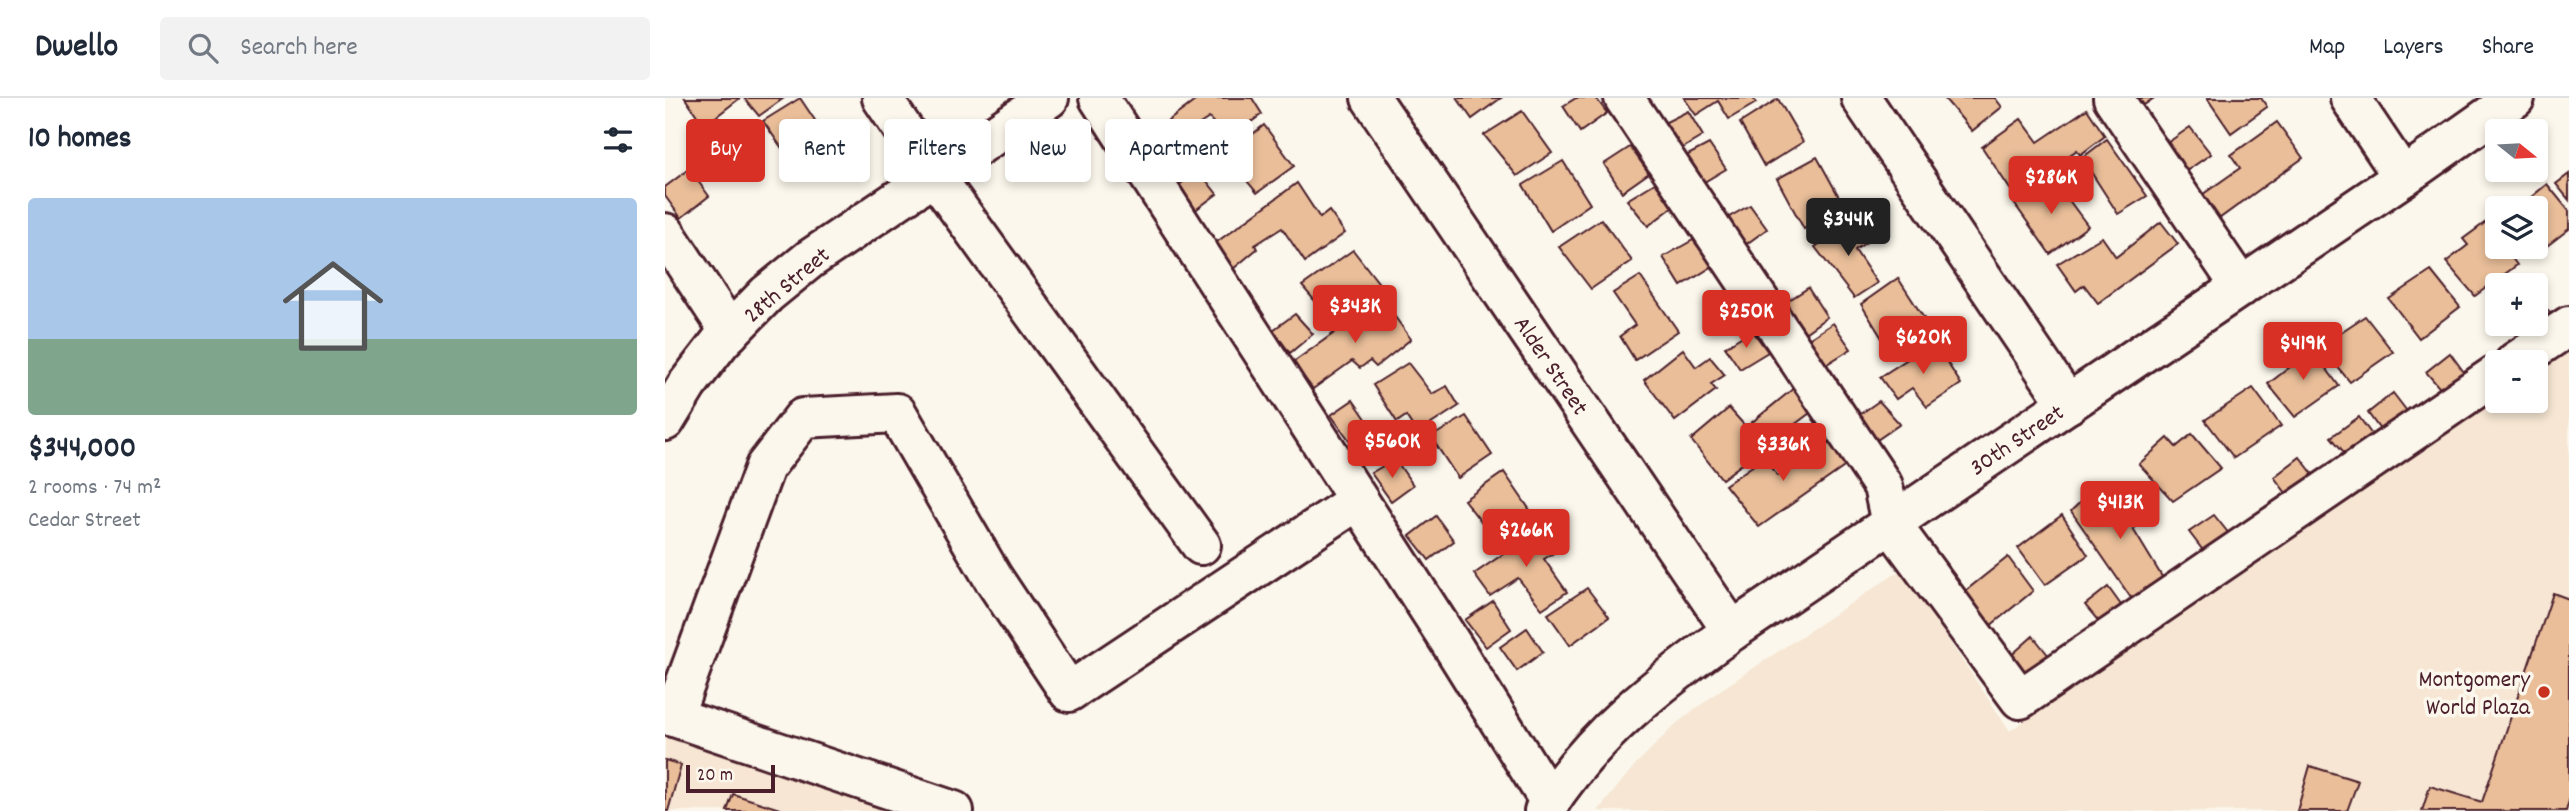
<!DOCTYPE html>
<html lang="en">
<head>
<meta charset="utf-8">
<style>
	body { margin:0; font-family:Dekko,sans-serif; background:#f2f2f3; color:#1f2937; height:100vh; display:flex; flex-direction:column; font-size:26px; white-space:nowrap }
	* { box-sizing:border-box; margin:0 }
	p { font-size:23px; color:#747a83 }
	.icon { flex:none; width:38px; height:38px; fill:none; stroke:currentColor; stroke-width:2; stroke-linecap:round; stroke-linejoin:round }
	.map { position:relative; flex:1; overflow:hidden }
	.panel { display:flex; flex-direction:column; background:#fff; width:665px }
	.panel>* { flex:none }
	.banner { position:absolute; left:21px; top:21px; width:665px; height:63px; display:flex; gap:14px }
	.needle { width:46px; rotate:108deg }
	.tools { position:absolute; left:1820px; top:21px; display:grid; gap:14px }
	.tools a { display:grid; place-items:center; width:63px; height:63px; border-radius:7px; background:#fff; box-shadow:0 4px 10px #0003; font-size:35px }
	.scale { position:absolute; left:21px; bottom:18px; width:89px; box-sizing:border-box; padding-left:7px; border:4px solid #4a1f2b; border-top:0; font-size:19px; line-height:24px; white-space:nowrap; color:#4a1f2b; -webkit-text-stroke:5px #fbf7ec; paint-order:stroke }
	.price { position:absolute; translate:-50% -60px; padding:0 16px; border-radius:7px; background:#d93025; color:#fff; font-size:23px; line-height:46px; filter:drop-shadow(0 2px 4px #0008) }
	.price::after { content:''; position:absolute; left:50%; top:42px; width:21px; height:16px; margin-left:-10px; background:inherit; clip-path:polygon(0 0,100% 0,50% 100%) }
	.price.selected { background:#222; color:#fff }
	ul { padding:0; list-style:none }
	li { display:grid; align-content:center; gap:14px; height:371px; padding:0 28px }
	li+li { border-top:2px solid #e0e1e3 }
	li span { display:grid; place-items:center; height:217px; border-radius:7px; color:#555 }
	li>.icon { margin-inline-start:auto }
	span .icon { width:126px; height:126px; fill:#fffc; stroke-width:1 }
	li b { font-size:30px }
	h2 { display:flex; justify-content:space-between; align-items:center; height:84px; padding:0 28px; font-size:30px }
	.tag { padding:0 24px; border-radius:7px; background:#fff; box-shadow:0 4px 10px #0003; font-size:24px; line-height:63px }
	.tag.selected { background:#d93025; color:#fff }
	header { display:flex; align-items:center; gap:42px; box-sizing:border-box; height:98px; padding:0 35px; background:#fff; border-bottom:2px solid #e0e1e3 }
	header strong { font-size:33px }
	nav { display:flex; gap:38px; margin-inline-start:auto; font-size:24px }
	.search { width:490px; height:63px; background:#f2f2f3; display:flex; align-items:center; gap:18px; box-sizing:border-box; padding:0 24px; border-radius:7px; color:#747a83; font-size:26px }
	main { display:flex; flex:1; min-height:0 }
	.map>svg:first-child { display:block }
</style>
</head>
<body>
<header>
<strong>Dwello</strong>
<div class="search"><svg class="icon" aria-label="search" viewBox="0 0 24 24"><circle cx="10" cy="10" r="6"/><path d="M15 15l6 6"/></svg>Search here</div>
<nav><a>Map</a><a>Layers</a><a>Share</a></nav>
</header>
<main>
<section class="panel">
<h2>10 homes<svg class="icon" aria-label="filters" viewBox="0 0 24 24"><path d="M4 7h16M4 17h16"/><circle cx="9" cy="7" r="2"/><circle cx="15" cy="17" r="2"/></svg></h2>
<ul>
<li><span style="background:linear-gradient(#a9c7e8 65%,#7fa58c 0)"><svg class="icon" aria-label="home" viewBox="0 0 24 24"><path d="M3 11l9-7 9 7M6 9v11h12V9"/></svg></span><div><b>$344,000</b><p>2 rooms · 74 m²</p><p>Cedar Street</p></div></li>
</ul>
</section>
<div class="map">
<svg width="1904" height="713" viewBox="0 0 1904 713">
	<rect width="100%" height="100%" fill="#fbf7ec"/>
	<filter id="ink" filterUnits="userSpaceOnUse"><feTurbulence type="fractalNoise" baseFrequency=".0143" numOctaves="2"/><feDisplacementMap in="SourceGraphic" scale="14" xChannelSelector="R" yChannelSelector="G"/><feConvolveMatrix kernelMatrix="1 2 1 2 8 2 1 2 1" color-interpolation-filters="sRGB"/></filter>
	<g filter="url(#ink)">
		<!-- built -->
		<g fill="#f6e6d3">
			<polygon points="1904,245 1904,713 933,713 970,667 1012,625 1057,591 1236,472 1345,633 1574,476 1832,293 1832,303 1871,303 1871,267"/>
			<polygon points="0,637 26,645 234,713 0,713"/>
		</g>
		<!-- building -->
		<g fill="#e9be99" stroke="#4a1f2b" stroke-width="2">
			<polygon points="20,0 75,0 39,28"/>
			<polygon points="79,0 119,0 94,18"/>
			<polygon points="135,0 170,52 135,76 98,23"/>
			<polygon points="534,0 587,0 597,16 563,41 544,20 517,38 522,44 493,65 475,44"/>
			<polygon points="792,0 836,0 807,21"/>
			<polygon points="911,0 931,0 942,15 915,34 898,8"/>
			<polygon points="1019,0 1088,0 1091,5 1064,21 1053,3 1031,17"/>
			<polygon points="1279,0 1330,0 1337,9 1307,33"/>
			<polygon points="1474,0 1489,0 1479,7"/>
			<polygon points="1542,0 1596,0 1602,9 1566,35"/>
			<polygon points="1113,1 1138,44 1099,68 1075,25"/>
			<polygon points="1422,11 1440,38 1415,57 1412,52 1388,69 1383,64 1345,91 1317,49 1356,21 1373,44"/>
			<polygon points="857,13 887,55 852,78 819,37"/>
			<polygon points="1023,13 1038,38 1011,54 997,26"/>
			<polygon points="1612,24 1638,60 1551,123 1534,99 1575,70 1566,57"/>
			<polygon points="599,27 629,68 592,95 561,58"/>
			<polygon points="1525,29 1546,56 1517,76 1498,48"/>
			<polygon points="1442,41 1482,98 1453,116 1417,60"/>
			<polygon points="1044,46 1061,71 1034,87 1019,59"/>
			<polygon points="965,49 984,75 957,94 939,66"/>
			<polygon points="1152,59 1178,106 1139,131 1112,81"/>
			<polygon points="898,63 925,106 886,133 858,87"/>
			<polygon points="24,71 44,98 16,120 0,98 0,89"/>
			<polygon points="534,73 552,96 529,113 511,89"/>
			<polygon points="1904,76 1904,102 1891,86"/>
			<polygon points="1389,82 1423,128 1385,156 1349,105"/>
			<polygon points="632,85 655,120 664,113 680,135 640,164 617,130 590,147 592,151 568,171 549,146"/>
			<polygon points="990,85 1008,109 983,128 962,102"/>
			<polygon points="1882,86 1904,113 1904,131 1869,158 1861,149 1871,149 1871,110 1853,110"/>
			<polygon points="1085,107 1102,131 1076,150 1059,122"/>
			<polygon points="1192,120 1206,141 1190,152 1212,185 1189,200 1150,149"/>
			<polygon points="936,121 967,163 926,191 894,149"/>
			<polygon points="1496,124 1513,146 1433,205 1419,187 1411,193 1392,166 1437,139 1451,159"/>
			<polygon points="1821,124 1832,139 1832,149 1839,149 1852,167 1810,198 1781,164 1803,147 1798,141"/>
			<polygon points="1028,142 1048,168 1016,188 998,159"/>
			<polygon points="688,152 716,188 669,225 637,188"/>
			<polygon points="1766,173 1795,209 1754,240 1724,201"/>
			<polygon points="975,178 1013,233 970,262 955,238 970,227 948,195"/>
			<polygon points="1233,180 1262,225 1223,250 1196,206"/>
			<polygon points="1143,190 1162,219 1137,237 1118,206"/>
			<polygon points="1872,198 1891,223 1865,243 1851,226 1871,226"/>
			<polygon points="717,201 746,241 711,269 705,263 695,270 687,263 648,291 627,265"/>
			<polygon points="630,216 648,236 625,255 608,232"/>
			<polygon points="1700,218 1728,254 1685,284 1655,248"/>
			<polygon points="1168,225 1186,251 1157,269 1142,242"/>
			<polygon points="1087,232 1103,254 1075,271 1060,249"/>
			<polygon points="1269,244 1296,286 1262,309 1247,290 1231,301 1215,279"/>
			<polygon points="1645,248 1674,288 1630,319 1603,286 1625,269 1619,264"/>
			<polygon points="1018,251 1031,269 1045,259 1060,277 1046,286 1051,292 1010,323 979,282"/>
			<polygon points="1785,255 1806,284 1783,300 1761,274"/>
			<polygon points="743,265 767,296 782,288 794,308 752,335 741,318 732,324 708,287"/>
			<polygon points="1129,290 1145,315 1057,381 1026,342 1064,310 1081,329"/>
			<polygon points="1588,290 1616,328 1569,360 1540,322"/>
			<polygon points="1728,295 1748,321 1721,340 1703,315"/>
			<polygon points="688,302 715,341 695,357 666,317"/>
			<polygon points="1214,303 1235,326 1209,344 1191,319"/>
			<polygon points="801,318 827,357 793,380 766,339"/>
			<polygon points="1694,319 1713,345 1687,364 1666,339"/>
			<polygon points="1527,336 1556,370 1508,403 1474,366 1503,340 1511,349"/>
			<polygon points="1165,344 1182,367 1094,429 1060,387 1099,360 1113,378"/>
			<polygon points="1635,359 1654,384 1627,403 1609,379"/>
			<polygon points="730,361 748,387 726,403 706,375"/>
			<polygon points="839,374 869,418 831,443 799,402"/>
			<polygon points="1452,383 1481,422 1468,431 1502,487 1473,510 1406,413 1428,392 1433,397"/>
			<polygon points="1397,417 1423,457 1380,487 1353,450"/>
			<polygon points="1549,417 1569,442 1543,459 1524,434"/>
			<polygon points="771,418 789,443 764,462 745,438"/>
			<polygon points="879,428 895,451 879,461 902,494 877,511 853,480 825,498 809,476"/>
			<polygon points="1343,459 1368,493 1325,528 1299,494"/>
			<polygon points="1443,489 1461,514 1439,530 1420,507"/>
			<polygon points="922,490 944,519 905,547 883,516"/>
			<polygon points="1888,495 1904,501 1904,703 1901,713 1757,713 1765,688 1817,704"/>
			<polygon points="828,503 846,531 821,549 800,522"/>
			<polygon points="862,530 878,554 852,573 835,549"/>
			<polygon points="1368,538 1388,563 1363,583 1342,561"/>
			<polygon points="0,662 16,667 3,713 0,713"/>
			<polygon points="1645,668 1693,683 1682,713 1632,713"/>
			<polygon points="68,696 121,713 62,713"/>
		</g>
		<g fill="none" stroke-linecap="round" stroke-linejoin="round">
			<!-- minor casing -->
			<g stroke="#4a1f2b" stroke-width="44">
				<g id="minor">
					<polyline points="217,0 269,77 536,447"/>
					<polyline points="434,0 787,547 885,704"/>
					<polyline points="706,0 1067,533"/>
					<polyline points="959,0 1218,388 1226,426 1355,601 1832,276"/>
					<polyline points="1196,0 1403,306"/>
					<polyline points="1448,0 1576,189"/>
					<polyline points="1685,0 1738,79"/>
					<polyline points="0,135 65,234"/>
					<polyline points="1850,264 1904,228"/>
					<polyline points="0,323 22,287 56,243 102,196 145,161 384,0"/>
					<polyline points="0,616 289,713"/>
					<polyline points="8,619 100,369 138,320 232,315 328,480 404,594 692,403"/>
					<path d="M879 713C927 636 995 585 1067 533L1738 79 1850 0"/>
				</g>
			</g>
			<!-- minor -->
			<use href="#minor" stroke="#fbf7ec" stroke-width="38"/>
		</g>
	</g>
	<!-- markers -->
	<circle fill="#c8321e" stroke="#fbf7ec" stroke-width="2.5" cx="1879" cy="594" r="7"/>
	<g text-anchor="middle" stroke-width="7" stroke-linejoin="round" paint-order="stroke">
		<!-- street labels -->
		<g font-size="24" fill="#4a1f2b" stroke="#fbf7ec">
			<text transform="translate(121 186) rotate(-40)" y="8">28th Street</text>
			<text transform="translate(887 267) rotate(56)" y="8">Alder Street</text>
			<text transform="translate(1351 341) rotate(-34)" y="8">30th Street</text>
		</g>
		<!-- poi labels -->
		<g font-size="24" fill="#4a1f2b" stroke="#fbf7ec" text-anchor="end">
			<text x="1865" y="588">Montgomery<tspan x="1865" dy="28">World Plaza</tspan></text>
		</g>
	</g>
</svg>
<div class="tools">
<a><svg class="needle" viewBox="-14 -14 28 28"><path d="M0-13l5 13h-10z" fill="#e53935"/><path d="M0 13l5-13h-10z" fill="#747a83"/></svg></a>
<a><svg class="icon" aria-label="layers" viewBox="0 0 24 24"><path d="M12 4l9 5-9 5-9-5zM3 14l9 5 9-5"/></svg></a>
<a>+</a>
<a>−</a>
</div>
<div class="scale">20 m</div>
<b class="price" style="left:1386px;top:118px">$286K</b>
<b class="price selected" style="left:1183px;top:160px">$344K</b>
<b class="price" style="left:690px;top:247px">$343K</b>
<b class="price" style="left:1081px;top:252px">$250K</b>
<b class="price" style="left:1258px;top:278px">$620K</b>
<b class="price" style="left:1638px;top:284px">$419K</b>
<b class="price" style="left:727px;top:382px">$560K</b>
<b class="price" style="left:1118px;top:385px">$336K</b>
<b class="price" style="left:1455px;top:443px">$413K</b>
<b class="price" style="left:861px;top:471px">$266K</b>
<div class="banner">
<a class="tag selected">Buy</a>
<a class="tag">Rent</a>
<a class="tag">Filters</a>
<a class="tag">New</a>
<a class="tag">Apartment</a>
</div>
</div>
</main>
</body>
</html>
